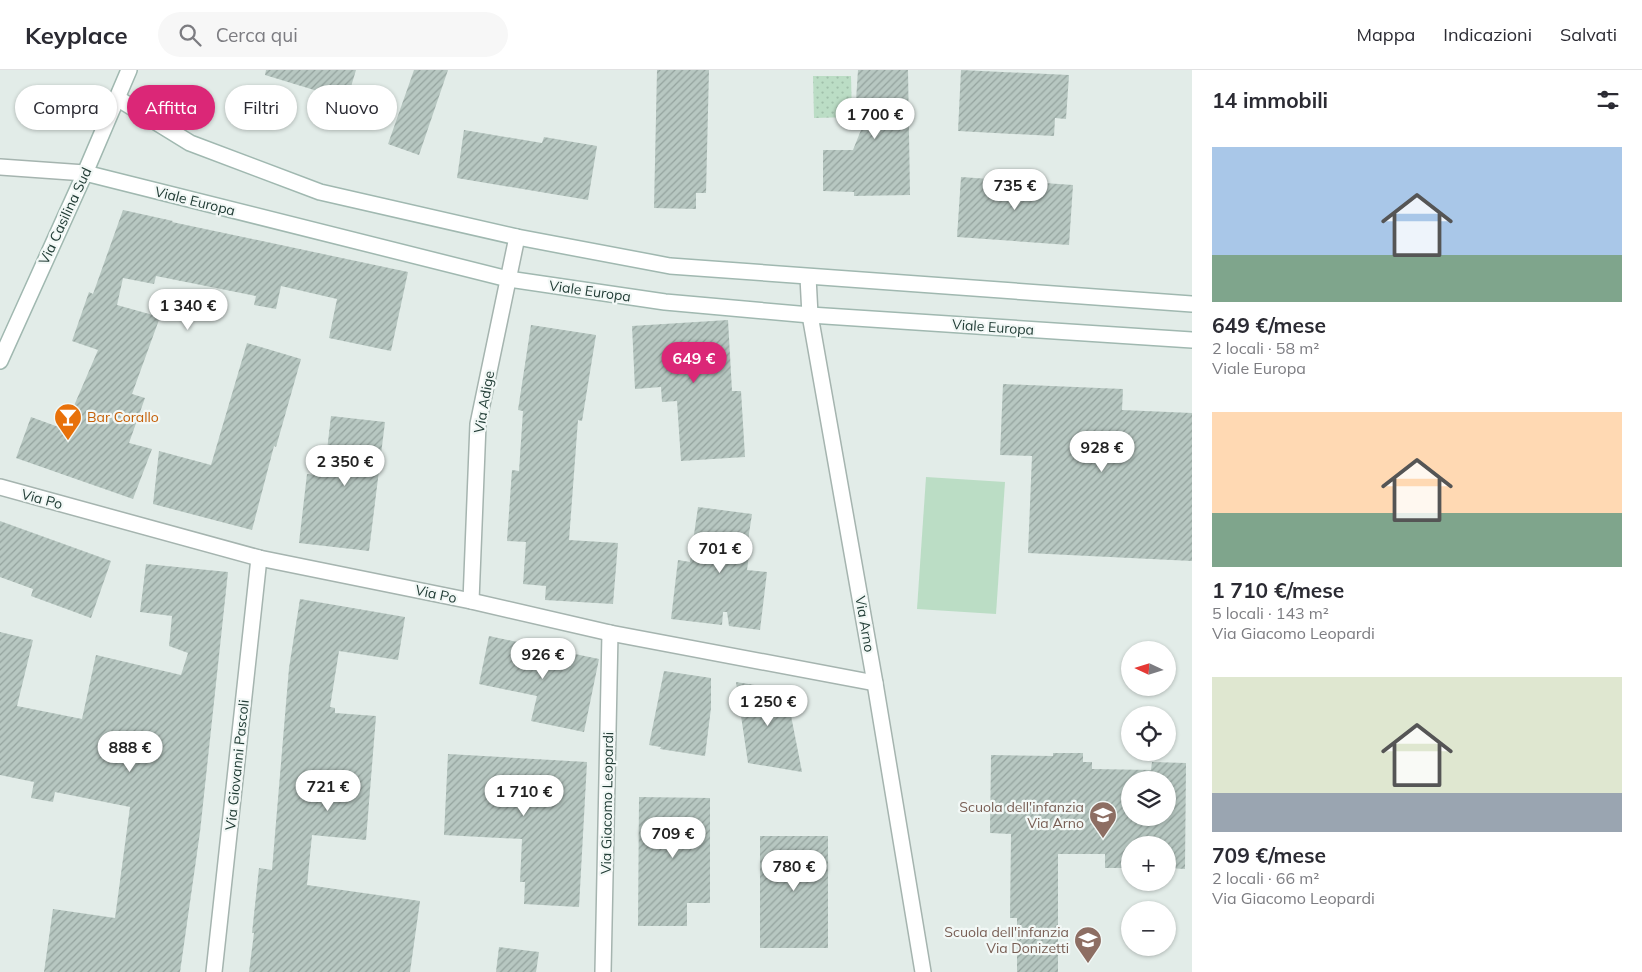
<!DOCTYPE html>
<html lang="it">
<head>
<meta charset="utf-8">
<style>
	body { margin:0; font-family:Mulish,sans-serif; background:#f7f7f7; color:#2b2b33; height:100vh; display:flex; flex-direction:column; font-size:19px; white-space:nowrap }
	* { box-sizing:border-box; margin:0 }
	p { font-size:16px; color:#7c7c81 }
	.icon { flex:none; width:28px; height:28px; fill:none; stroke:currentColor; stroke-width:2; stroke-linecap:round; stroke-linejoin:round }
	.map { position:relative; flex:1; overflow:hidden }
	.details { display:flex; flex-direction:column; background:#fff; width:450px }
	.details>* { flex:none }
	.banner { position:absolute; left:15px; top:15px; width:475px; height:45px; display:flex; gap:10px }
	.needle { width:32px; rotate:274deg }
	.tools { position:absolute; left:1121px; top:571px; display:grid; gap:10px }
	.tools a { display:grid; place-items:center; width:55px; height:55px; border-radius:50%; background:#fff; box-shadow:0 1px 4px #0004; font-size:25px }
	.price { position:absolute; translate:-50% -42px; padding:0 11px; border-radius:18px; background:#fff; color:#222; font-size:16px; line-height:32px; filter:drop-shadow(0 1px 2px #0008) }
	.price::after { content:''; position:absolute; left:50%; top:30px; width:15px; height:11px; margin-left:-8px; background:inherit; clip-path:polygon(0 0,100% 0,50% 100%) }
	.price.current { background:#db2777; color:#fff }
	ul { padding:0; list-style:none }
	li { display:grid; align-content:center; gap:10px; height:265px; padding:0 20px }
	li span { display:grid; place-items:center; height:155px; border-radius:0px; color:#555 }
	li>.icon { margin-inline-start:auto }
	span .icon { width:90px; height:90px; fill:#fffc; stroke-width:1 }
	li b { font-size:21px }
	h2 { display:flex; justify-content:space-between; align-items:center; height:60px; padding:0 20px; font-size:21px }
	.tag { padding:0 18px; border-radius:22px; background:#fff; box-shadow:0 1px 4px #0004; font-size:18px; line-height:45px }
	.tag.current { background:#db2777; color:#fff }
	header { display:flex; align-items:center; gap:30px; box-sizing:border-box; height:70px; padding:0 25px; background:#fff; border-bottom:1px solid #e1e1e2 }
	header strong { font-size:24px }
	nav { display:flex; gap:28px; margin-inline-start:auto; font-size:18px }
	.search { width:350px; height:45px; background:#f7f7f7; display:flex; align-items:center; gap:12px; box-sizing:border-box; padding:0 18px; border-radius:28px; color:#7c7c81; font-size:19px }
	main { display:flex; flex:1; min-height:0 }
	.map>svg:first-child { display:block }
</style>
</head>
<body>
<header>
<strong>Keyplace</strong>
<div class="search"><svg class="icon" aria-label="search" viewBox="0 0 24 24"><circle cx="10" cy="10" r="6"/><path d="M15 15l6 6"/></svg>Cerca qui</div>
<nav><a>Mappa</a><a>Indicazioni</a><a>Salvati</a></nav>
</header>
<main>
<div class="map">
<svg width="1192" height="902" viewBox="0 0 1192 902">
	<defs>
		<pattern id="grass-dots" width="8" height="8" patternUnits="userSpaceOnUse" patternTransform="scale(1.25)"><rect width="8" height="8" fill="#bbddc5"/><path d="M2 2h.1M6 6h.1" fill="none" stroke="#a0bfaa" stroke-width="1.8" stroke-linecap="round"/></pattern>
		<pattern id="building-hatch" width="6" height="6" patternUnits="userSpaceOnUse" patternTransform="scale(1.25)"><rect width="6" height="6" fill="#b7c7c1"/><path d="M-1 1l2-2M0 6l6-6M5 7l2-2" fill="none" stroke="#94a39e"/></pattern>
	</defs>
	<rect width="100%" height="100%" fill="#e2ece8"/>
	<!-- grass -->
	<polygon fill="url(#grass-dots)" points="813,6 851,6 852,47 814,48"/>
	<!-- garden -->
	<polygon fill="#bbddc5" points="926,407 1005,412 996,544 917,539"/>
	<!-- building -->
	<g fill="url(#building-hatch)" fill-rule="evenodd">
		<polygon points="266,0 356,0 347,30 265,5"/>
		<polygon points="414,0 448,0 419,85 388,74"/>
		<polygon points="657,0 709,0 706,123 696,123 696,139 654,138"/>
		<polygon points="858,0 908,0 910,125 854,126 854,122 823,121 823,80 853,80 861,60 855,46"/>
		<polygon points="961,0 1069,5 1066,49 1055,48 1054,66 958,61"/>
		<polygon points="464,60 542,73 544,67 597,76 588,130 457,108"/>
		<polygon points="961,107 1073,115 1069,175 957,167"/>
		<polygon points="123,140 173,151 172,152 408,202 391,281 329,268 337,229 281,216 276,239 254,235 256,226 156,206 154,214 123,208 117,235 160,247 132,324 145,328 129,373 152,379 133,429 16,388 31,347 64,359 98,280 72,271 89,222 93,224"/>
		<polygon points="728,250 732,321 741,321 745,387 681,391 677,331 662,332 661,317 635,319 632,256"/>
		<polygon points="531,255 596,265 582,351 578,350 569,470 618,473 613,534 545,530 546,516 523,514 526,472 507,471 512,400 519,401 523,341 518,340"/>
		<polygon points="247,273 301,289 276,377 274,376 252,460 153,434 159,381 211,395"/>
		<polygon points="1003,314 1123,319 1122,340 1192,343 1192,491 1028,483 1032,386 1000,385"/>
		<polygon points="331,346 385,352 369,481 299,473 307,404 324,406"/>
		<polygon points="698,437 752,444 748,470 751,470 747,500 767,502 760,560 729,556 727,542 723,542 722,555 671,549 678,490 690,492"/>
		<polygon points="0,451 111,491 91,548 31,526 33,519 0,507"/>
		<polygon points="146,494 228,502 200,762 180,902 44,902 53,839 115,848 130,737 55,722 53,732 31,728 34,712 0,705 0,562 33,570 17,636 82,649 96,585 181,605 188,583 169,576 172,546 140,542"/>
		<polygon points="300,529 405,547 398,590 339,581 330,637 335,638 335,643 376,646 366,770 312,765 307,815 420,831 410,902 249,902 254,863 252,863 259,798 272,800 289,598"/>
		<polygon points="489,566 599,589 584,662 531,651 537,626 479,614"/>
		<polygon points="664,601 711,608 711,638 705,686 660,679 661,677 649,675"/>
		<polygon points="736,612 786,620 802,702 748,693"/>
		<path d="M1053 683H1083V692H1092V699L1151 700 1152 692 1186 693 1185 799 1168 798V775H1130V798H1105V784H1058V902H1017V848H1010L1011 764 990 763 991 685 1053 686ZM1130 710H1168V748H1130Z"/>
		<polygon points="448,684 587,692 579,837 524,834 525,812 520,812 522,769 444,765"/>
		<polygon points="639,727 710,728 710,833 687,833 687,856 638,856"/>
		<rect x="760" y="766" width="68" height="112"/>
		<polygon points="499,877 539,882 536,902 496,902"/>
	</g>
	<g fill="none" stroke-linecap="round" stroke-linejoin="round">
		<!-- street casing -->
		<g stroke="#a5b4af" stroke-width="18">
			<g id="street">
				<polyline points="0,97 85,103"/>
				<polyline points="808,207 810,245 875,613 923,902"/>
				<polyline points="0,417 259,488 471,531 610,563 875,613"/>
				<polyline points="471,531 478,354 517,167"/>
				<polyline points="214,902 259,488"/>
				<polyline points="603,902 610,563"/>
			</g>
		</g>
		<!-- secondary casing -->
		<g stroke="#a0b8b0" stroke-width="18">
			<g id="secondary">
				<polyline points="117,28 190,73 320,122 517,167 670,196 1192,234"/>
				<polyline points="85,103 508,209 665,232 810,245 1192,270"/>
				<polyline points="0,291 85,103 129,0"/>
			</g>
		</g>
		<!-- street -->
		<use href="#street" stroke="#fff" stroke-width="15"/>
		<!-- secondary -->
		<use href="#secondary" stroke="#fff" stroke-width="15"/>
	</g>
	<!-- icons -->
	<defs>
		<g id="bar-pin" transform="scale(1.4375)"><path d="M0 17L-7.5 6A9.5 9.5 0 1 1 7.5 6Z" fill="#e8710a" stroke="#f2f8f6"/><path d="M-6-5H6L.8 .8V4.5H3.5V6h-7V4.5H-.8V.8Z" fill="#fff"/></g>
		<g id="school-pin" transform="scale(1.4375)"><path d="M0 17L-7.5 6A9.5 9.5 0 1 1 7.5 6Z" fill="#8d6e63" stroke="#f2f8f6"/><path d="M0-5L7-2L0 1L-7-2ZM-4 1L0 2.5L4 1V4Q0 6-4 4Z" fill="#fff"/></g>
	</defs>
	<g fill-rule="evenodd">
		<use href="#bar-pin" x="68" y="347"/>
		<use href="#school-pin" x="1103" y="745"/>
		<use href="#school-pin" x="1088" y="870"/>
	</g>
	<g text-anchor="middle" stroke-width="4.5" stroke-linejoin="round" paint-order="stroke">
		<!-- street labels -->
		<g font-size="14" fill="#223d36" stroke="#f2f8f6">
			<text transform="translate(195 131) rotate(14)" y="5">Viale Europa</text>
			<text transform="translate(65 146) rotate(-65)" y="5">Via Casilina Sud</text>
			<text transform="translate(590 221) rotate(8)" y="5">Viale Europa</text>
			<text transform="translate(993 257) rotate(4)" y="5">Viale Europa</text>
			<text transform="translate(484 332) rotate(-80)" y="5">Via Adige</text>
			<text transform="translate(42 429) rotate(15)" y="5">Via Po</text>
			<text transform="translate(436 524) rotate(12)" y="5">Via Po</text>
			<text transform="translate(865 554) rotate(80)" y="5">Via Arno</text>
			<text transform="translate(237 695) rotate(-84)" y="5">Via Giovanni Pascoli</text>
			<text transform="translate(607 733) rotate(-89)" y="5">Via Giacomo Leopardi</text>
		</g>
		<!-- food labels -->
		<g font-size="14" fill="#c56008" stroke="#f2f8f6" text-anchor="start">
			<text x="87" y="352">Bar Corallo</text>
		</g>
		<!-- education labels -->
		<g font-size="14" fill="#785e54" stroke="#f2f8f6" text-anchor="end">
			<text x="1084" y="742">Scuola dell'infanzia<tspan x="1084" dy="16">Via Arno</tspan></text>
			<text x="1069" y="867">Scuola dell'infanzia<tspan x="1069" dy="16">Via Donizetti</tspan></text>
		</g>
	</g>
</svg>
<div class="tools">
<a><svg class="needle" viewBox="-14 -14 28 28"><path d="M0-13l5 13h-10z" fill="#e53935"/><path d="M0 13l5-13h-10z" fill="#7c7c81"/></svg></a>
<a><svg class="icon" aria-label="locate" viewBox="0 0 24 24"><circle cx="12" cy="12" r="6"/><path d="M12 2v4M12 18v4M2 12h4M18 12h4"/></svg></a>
<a><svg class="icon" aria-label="layers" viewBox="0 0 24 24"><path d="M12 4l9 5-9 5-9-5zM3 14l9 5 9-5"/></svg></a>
<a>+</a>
<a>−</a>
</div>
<b class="price" style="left:875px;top:70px">1 700 €</b>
<b class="price" style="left:1015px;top:141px">735 €</b>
<b class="price" style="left:188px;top:261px">1 340 €</b>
<b class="price current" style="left:694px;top:314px">649 €</b>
<b class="price" style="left:1102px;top:403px">928 €</b>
<b class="price" style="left:345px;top:417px">2 350 €</b>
<b class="price" style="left:720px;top:504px">701 €</b>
<b class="price" style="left:543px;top:610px">926 €</b>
<b class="price" style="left:768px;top:657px">1 250 €</b>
<b class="price" style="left:130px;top:703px">888 €</b>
<b class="price" style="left:328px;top:742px">721 €</b>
<b class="price" style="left:524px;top:747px">1 710 €</b>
<b class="price" style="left:673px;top:789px">709 €</b>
<b class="price" style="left:794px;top:822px">780 €</b>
<div class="banner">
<a class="tag">Compra</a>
<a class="tag current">Affitta</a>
<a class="tag">Filtri</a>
<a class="tag">Nuovo</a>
</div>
</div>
<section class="details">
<h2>14 immobili<svg class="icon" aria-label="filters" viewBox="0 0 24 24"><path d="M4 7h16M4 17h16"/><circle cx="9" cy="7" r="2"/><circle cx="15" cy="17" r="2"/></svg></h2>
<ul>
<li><span style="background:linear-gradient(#a9c7e8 70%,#7fa58c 0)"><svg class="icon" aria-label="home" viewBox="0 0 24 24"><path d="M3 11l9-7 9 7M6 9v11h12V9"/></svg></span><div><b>649 €/mese</b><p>2 locali · 58 m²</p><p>Viale Europa</p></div></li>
<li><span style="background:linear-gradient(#ffd9b3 65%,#7fa58c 0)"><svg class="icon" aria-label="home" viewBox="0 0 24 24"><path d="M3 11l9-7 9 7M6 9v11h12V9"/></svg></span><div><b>1 710 €/mese</b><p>5 locali · 143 m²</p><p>Via Giacomo Leopardi</p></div></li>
<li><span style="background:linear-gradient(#dfe7d0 75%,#9aa5b1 0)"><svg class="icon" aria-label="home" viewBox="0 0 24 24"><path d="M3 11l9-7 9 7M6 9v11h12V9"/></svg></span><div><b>709 €/mese</b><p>2 locali · 66 m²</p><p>Via Giacomo Leopardi</p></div></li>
</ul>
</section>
</main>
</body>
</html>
